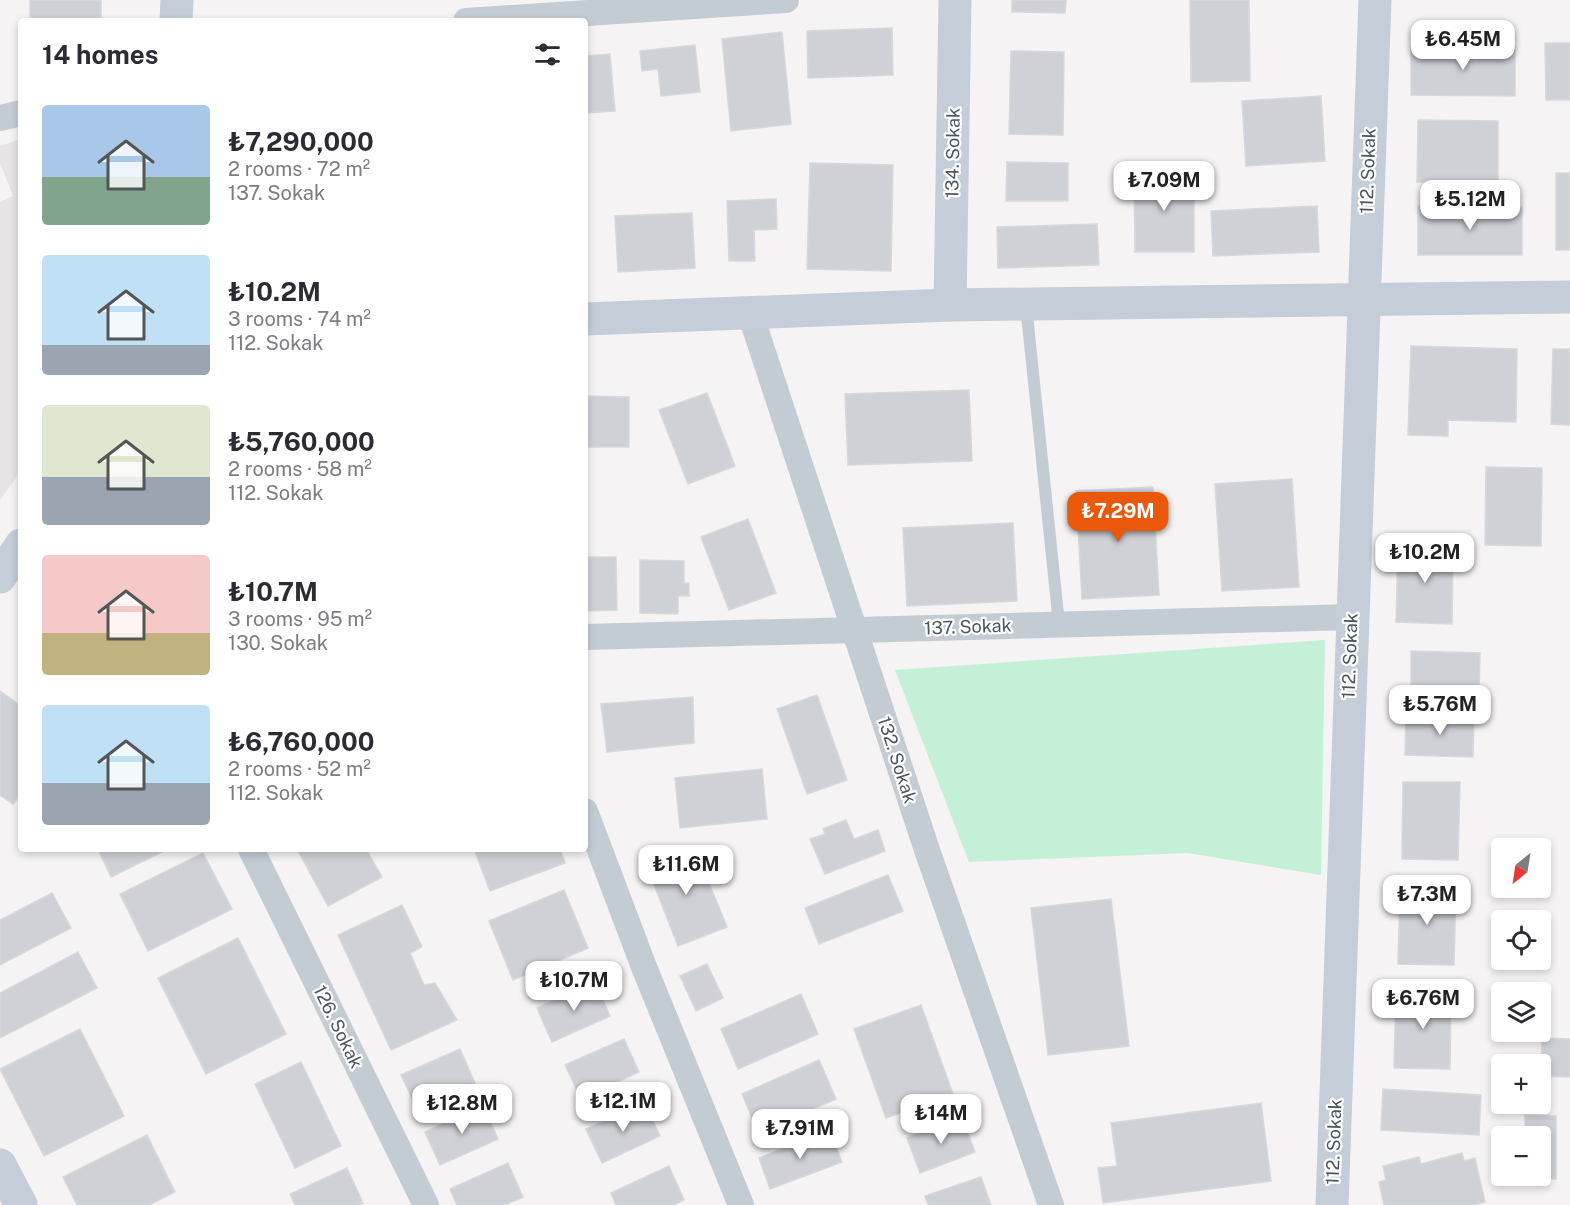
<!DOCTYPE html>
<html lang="en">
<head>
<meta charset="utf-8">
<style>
	body { margin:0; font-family:"Public Sans",sans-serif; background:#f7f7f7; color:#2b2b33; height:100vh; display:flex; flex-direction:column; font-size:22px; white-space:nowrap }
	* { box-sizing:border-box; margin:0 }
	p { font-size:20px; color:#7c7c81 }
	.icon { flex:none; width:33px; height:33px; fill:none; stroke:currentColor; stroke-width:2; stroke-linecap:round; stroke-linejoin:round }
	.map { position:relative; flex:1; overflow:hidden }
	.side { position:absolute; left:18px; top:18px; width:570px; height:834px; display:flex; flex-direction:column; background:#fff; border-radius:6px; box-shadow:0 3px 9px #0003 }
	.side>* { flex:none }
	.needle { width:39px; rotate:210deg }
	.buttons { position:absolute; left:1491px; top:838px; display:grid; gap:12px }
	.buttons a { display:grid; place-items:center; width:60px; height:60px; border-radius:6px; background:#fff; box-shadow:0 3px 9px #0003; font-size:30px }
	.price { position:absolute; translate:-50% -51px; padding:0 14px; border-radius:12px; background:#fff; color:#222; font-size:20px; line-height:39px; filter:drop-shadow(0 2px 3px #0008) }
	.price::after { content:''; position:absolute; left:50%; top:36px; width:18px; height:14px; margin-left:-9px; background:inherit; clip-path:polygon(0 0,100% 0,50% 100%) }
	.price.selected { background:#ea580c; color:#fff }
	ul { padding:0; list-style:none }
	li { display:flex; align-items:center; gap:18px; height:150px; padding:0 24px }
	li span { display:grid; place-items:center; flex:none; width:168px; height:120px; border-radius:6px; color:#555 }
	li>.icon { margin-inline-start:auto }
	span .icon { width:72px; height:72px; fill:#fffc; stroke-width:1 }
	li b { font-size:26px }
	h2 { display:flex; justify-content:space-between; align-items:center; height:72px; padding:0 24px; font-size:26px }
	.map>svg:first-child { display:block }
</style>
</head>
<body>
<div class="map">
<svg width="1570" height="1205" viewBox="0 0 1570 1205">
	<rect width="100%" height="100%" fill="#f5f3f3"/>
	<!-- education -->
	<polygon fill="#e6e4e5" points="21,139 21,471 0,500 0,202 13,196 0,163 0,146"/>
	<!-- green -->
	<polygon fill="#c4f0d7" points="1325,640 1321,875 1188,853 969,862 895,670"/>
	<!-- building -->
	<g fill="#cfd1d7" stroke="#d7d8dd" stroke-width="1.5">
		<rect x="30" y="0" width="71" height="21"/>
		<polygon points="1012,0 1066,0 1065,13 1012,12"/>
		<polygon points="1190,0 1249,0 1250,81 1191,82"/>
		<polygon points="892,28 893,75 808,78 807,31"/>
		<polygon points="782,32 791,124 731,131 722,39"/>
		<polygon points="1545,43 1570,43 1570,100 1546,100"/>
		<polygon points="695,45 700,92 661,96 658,69 642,71 640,51"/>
		<polygon points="1411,47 1515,47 1515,96 1411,95"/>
		<polygon points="1011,51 1064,52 1063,135 1009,134"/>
		<polygon points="610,54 615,111 585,113 585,56"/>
		<polygon points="1321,96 1325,161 1246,166 1242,101"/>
		<polygon points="1418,120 1498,121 1498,183 1417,182"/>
		<polygon points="1007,162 1068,163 1068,201 1006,201"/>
		<polygon points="810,163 893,165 891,271 807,269"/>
		<polygon points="1134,172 1194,172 1194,252 1135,252"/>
		<rect x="1556" y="173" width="14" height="77"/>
		<polygon points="776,199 777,229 754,230 755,261 729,261 727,201"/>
		<polygon points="1317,206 1319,252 1213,256 1211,211"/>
		<polygon points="1418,206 1522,207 1522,255 1418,255"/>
		<polygon points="692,213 695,268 618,272 615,216"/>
		<polygon points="1097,224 1099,265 998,268 997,227"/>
		<polygon points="1411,346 1517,349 1516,422 1448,420 1448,436 1408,435"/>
		<polygon points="1553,349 1570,349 1570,425 1551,424"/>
		<polygon points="969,390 972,461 848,465 845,394"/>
		<polygon points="707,393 735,466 688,484 659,410"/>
		<polygon points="585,396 629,397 629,447 585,447"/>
		<polygon points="1486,467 1542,468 1541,546 1485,545"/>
		<polygon points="1292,479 1299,587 1222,591 1215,484"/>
		<polygon points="1153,487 1159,595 1082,599 1076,491"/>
		<polygon points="748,519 776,593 729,610 701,537"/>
		<polygon points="1013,523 1017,601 907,606 903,528"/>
		<polygon points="1398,544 1453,545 1452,624 1396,622"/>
		<polygon points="585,557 616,557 617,610 585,611"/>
		<polygon points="640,560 684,561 684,583 689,583 689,596 678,596 678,614 640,613"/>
		<polygon points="1411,651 1480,653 1479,692 1411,691"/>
		<polygon points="0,691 21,706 21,794 13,804 0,795"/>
		<polygon points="817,695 847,780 807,794 777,709"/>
		<polygon points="693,697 694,743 607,752 601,704"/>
		<polygon points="1406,716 1474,717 1473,757 1405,755"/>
		<polygon points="762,769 767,819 680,828 675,778"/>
		<polygon points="1403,782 1460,782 1458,860 1402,859"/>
		<polygon points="846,820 854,839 878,830 885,851 825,874 810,839 825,834 823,829"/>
		<polygon points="694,846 727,927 678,946 646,864"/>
		<polygon points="103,849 168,849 111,877 99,851"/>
		<polygon points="297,849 366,849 382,877 328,906"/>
		<polygon points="474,849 560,849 565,863 490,891"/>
		<polygon points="203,853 232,909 148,951 120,894"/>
		<polygon points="888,875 903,911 819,944 805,908"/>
		<polygon points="1400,886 1456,888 1454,965 1398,964"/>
		<polygon points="564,890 588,948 513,980 489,921"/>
		<polygon points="52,893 71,928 0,965 0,920"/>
		<polygon points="1111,899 1129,1046 1048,1055 1031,908"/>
		<polygon points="402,905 422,947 410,953 424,985 435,983 457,1020 391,1050 338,935"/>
		<polygon points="238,938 286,1034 206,1074 158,978"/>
		<polygon points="78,952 97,988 0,1038 0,993"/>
		<polygon points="707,964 723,998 696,1011 680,976"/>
		<polygon points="595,982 610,1016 552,1042 537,1008"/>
		<polygon points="1396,990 1451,992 1450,1069 1394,1068"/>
		<polygon points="801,994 818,1034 738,1069 721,1029"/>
		<polygon points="921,1005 953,1094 886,1118 854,1029"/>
		<polygon points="80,1029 124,1116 44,1156 0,1069"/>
		<polygon points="1542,1038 1570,1039 1570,1077 1541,1076"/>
		<polygon points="624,1039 639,1072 581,1099 565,1065"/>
		<polygon points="460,1049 475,1083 417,1109 401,1075"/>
		<polygon points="819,1060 836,1099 758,1132 742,1094"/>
		<polygon points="301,1062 341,1146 295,1168 255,1084"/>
		<polygon points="1383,1089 1481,1095 1479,1135 1381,1130"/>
		<polygon points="644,1103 660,1136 602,1163 586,1129"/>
		<polygon points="1261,1103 1271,1181 1103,1203 1098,1168 1117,1166 1111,1123"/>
		<polygon points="483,1105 498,1139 440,1165 425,1132"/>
		<polygon points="1525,1115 1556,1116 1556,1179 1525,1179 1525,1176 1540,1176 1540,1137 1525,1137"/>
		<polygon points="962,1118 975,1152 920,1173 907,1138"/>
		<polygon points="830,1130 842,1162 770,1189 759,1158"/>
		<polygon points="147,1135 175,1192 149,1205 77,1205 63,1177"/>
		<polygon points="1462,1153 1464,1161 1475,1158 1485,1202 1474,1205 1384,1205 1379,1182 1386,1180 1383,1166 1419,1157 1421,1164"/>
		<polygon points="508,1163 523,1197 505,1205 457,1205 450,1189"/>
		<polygon points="669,1166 684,1200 674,1205 616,1205 611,1193"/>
		<polygon points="347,1168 363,1203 358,1205 295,1205 290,1194"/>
		<polygon points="981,1177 991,1205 928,1205 925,1196"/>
	</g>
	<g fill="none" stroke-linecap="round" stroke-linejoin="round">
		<!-- lane -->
		<polyline stroke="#c4ccd3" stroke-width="12" points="1026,305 1059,624"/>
		<!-- street -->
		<g stroke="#c4ccd3" stroke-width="26">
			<polyline points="466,21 786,0"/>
			<polyline points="0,118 21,113"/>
			<polyline points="750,313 927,850 1051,1205"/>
			<polyline points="585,637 1352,617"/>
			<polyline points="585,811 644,967 741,1205"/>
			<polyline points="251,849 426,1205"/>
		</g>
		<!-- secondary -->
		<g stroke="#c4cdd8" stroke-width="33">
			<polyline points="176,21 177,0"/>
			<polyline points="950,305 955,0"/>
			<polyline points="585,319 950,305 1570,297"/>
			<polyline points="0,577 21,545"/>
			<polyline points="0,1165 21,1205"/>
			<polyline points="1332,1205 1375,0"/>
		</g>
	</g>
	<g text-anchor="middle" stroke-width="4.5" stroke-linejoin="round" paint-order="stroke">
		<!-- street labels -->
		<g font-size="18" fill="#4a5560" stroke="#fff">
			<text transform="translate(953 153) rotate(-89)" y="6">134. Sokak</text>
			<text transform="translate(1368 171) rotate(-88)" y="6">112. Sokak</text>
			<text transform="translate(968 627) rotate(-2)" y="6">137. Sokak</text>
			<text transform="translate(1350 656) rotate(-88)" y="6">112. Sokak</text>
			<text transform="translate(897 760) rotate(72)" y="6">132. Sokak</text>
			<text transform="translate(338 1027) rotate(64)" y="6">126. Sokak</text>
			<text transform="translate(1334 1142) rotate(-88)" y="6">112. Sokak</text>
		</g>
	</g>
</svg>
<div class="buttons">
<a><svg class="needle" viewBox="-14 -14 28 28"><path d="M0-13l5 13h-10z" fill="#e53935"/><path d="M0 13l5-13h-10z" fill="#7c7c81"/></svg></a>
<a><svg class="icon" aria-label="locate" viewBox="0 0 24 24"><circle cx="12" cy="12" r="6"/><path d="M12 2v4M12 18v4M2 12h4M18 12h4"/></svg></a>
<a><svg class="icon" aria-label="layers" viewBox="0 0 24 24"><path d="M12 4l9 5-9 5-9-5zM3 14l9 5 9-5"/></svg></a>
<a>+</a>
<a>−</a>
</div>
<b class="price" style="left:1463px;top:71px">₺6.45M</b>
<b class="price" style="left:1164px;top:212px">₺7.09M</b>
<b class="price" style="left:1470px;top:231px">₺5.12M</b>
<b class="price selected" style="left:1118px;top:543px">₺7.29M</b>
<b class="price" style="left:1425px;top:584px">₺10.2M</b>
<b class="price" style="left:1440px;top:736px">₺5.76M</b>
<b class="price" style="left:686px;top:896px">₺11.6M</b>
<b class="price" style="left:1427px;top:926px">₺7.3M</b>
<b class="price" style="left:574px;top:1012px">₺10.7M</b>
<b class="price" style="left:1423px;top:1030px">₺6.76M</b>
<b class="price" style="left:623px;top:1133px">₺12.1M</b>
<b class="price" style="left:462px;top:1135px">₺12.8M</b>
<b class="price" style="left:941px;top:1145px">₺14M</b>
<b class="price" style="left:800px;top:1160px">₺7.91M</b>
<section class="side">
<h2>14 homes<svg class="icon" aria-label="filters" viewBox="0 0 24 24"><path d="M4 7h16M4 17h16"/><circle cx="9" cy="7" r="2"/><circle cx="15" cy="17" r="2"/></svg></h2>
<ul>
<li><span style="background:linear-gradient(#a9c7e8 60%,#7fa58c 0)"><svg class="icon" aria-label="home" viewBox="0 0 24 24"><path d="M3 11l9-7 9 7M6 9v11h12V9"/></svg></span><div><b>₺7,290,000</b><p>2 rooms · 72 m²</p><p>137. Sokak</p></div></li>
<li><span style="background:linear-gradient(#bfe0f5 75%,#9aa5b1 0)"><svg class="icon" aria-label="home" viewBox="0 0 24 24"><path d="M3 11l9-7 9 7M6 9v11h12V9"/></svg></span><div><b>₺10.2M</b><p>3 rooms · 74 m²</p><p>112. Sokak</p></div></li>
<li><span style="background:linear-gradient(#dfe7d0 60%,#9aa5b1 0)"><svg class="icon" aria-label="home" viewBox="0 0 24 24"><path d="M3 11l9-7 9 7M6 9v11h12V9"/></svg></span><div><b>₺5,760,000</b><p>2 rooms · 58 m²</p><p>112. Sokak</p></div></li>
<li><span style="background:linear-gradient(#f6c9c9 65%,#c2b280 0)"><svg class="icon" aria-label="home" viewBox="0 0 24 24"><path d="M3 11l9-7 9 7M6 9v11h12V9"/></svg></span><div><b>₺10.7M</b><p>3 rooms · 95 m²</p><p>130. Sokak</p></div></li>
<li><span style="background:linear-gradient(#bfe0f5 65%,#9aa5b1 0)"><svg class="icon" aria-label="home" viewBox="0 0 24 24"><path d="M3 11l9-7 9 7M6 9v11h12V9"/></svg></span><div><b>₺6,760,000</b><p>2 rooms · 52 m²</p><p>112. Sokak</p></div></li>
</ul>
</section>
</div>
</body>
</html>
